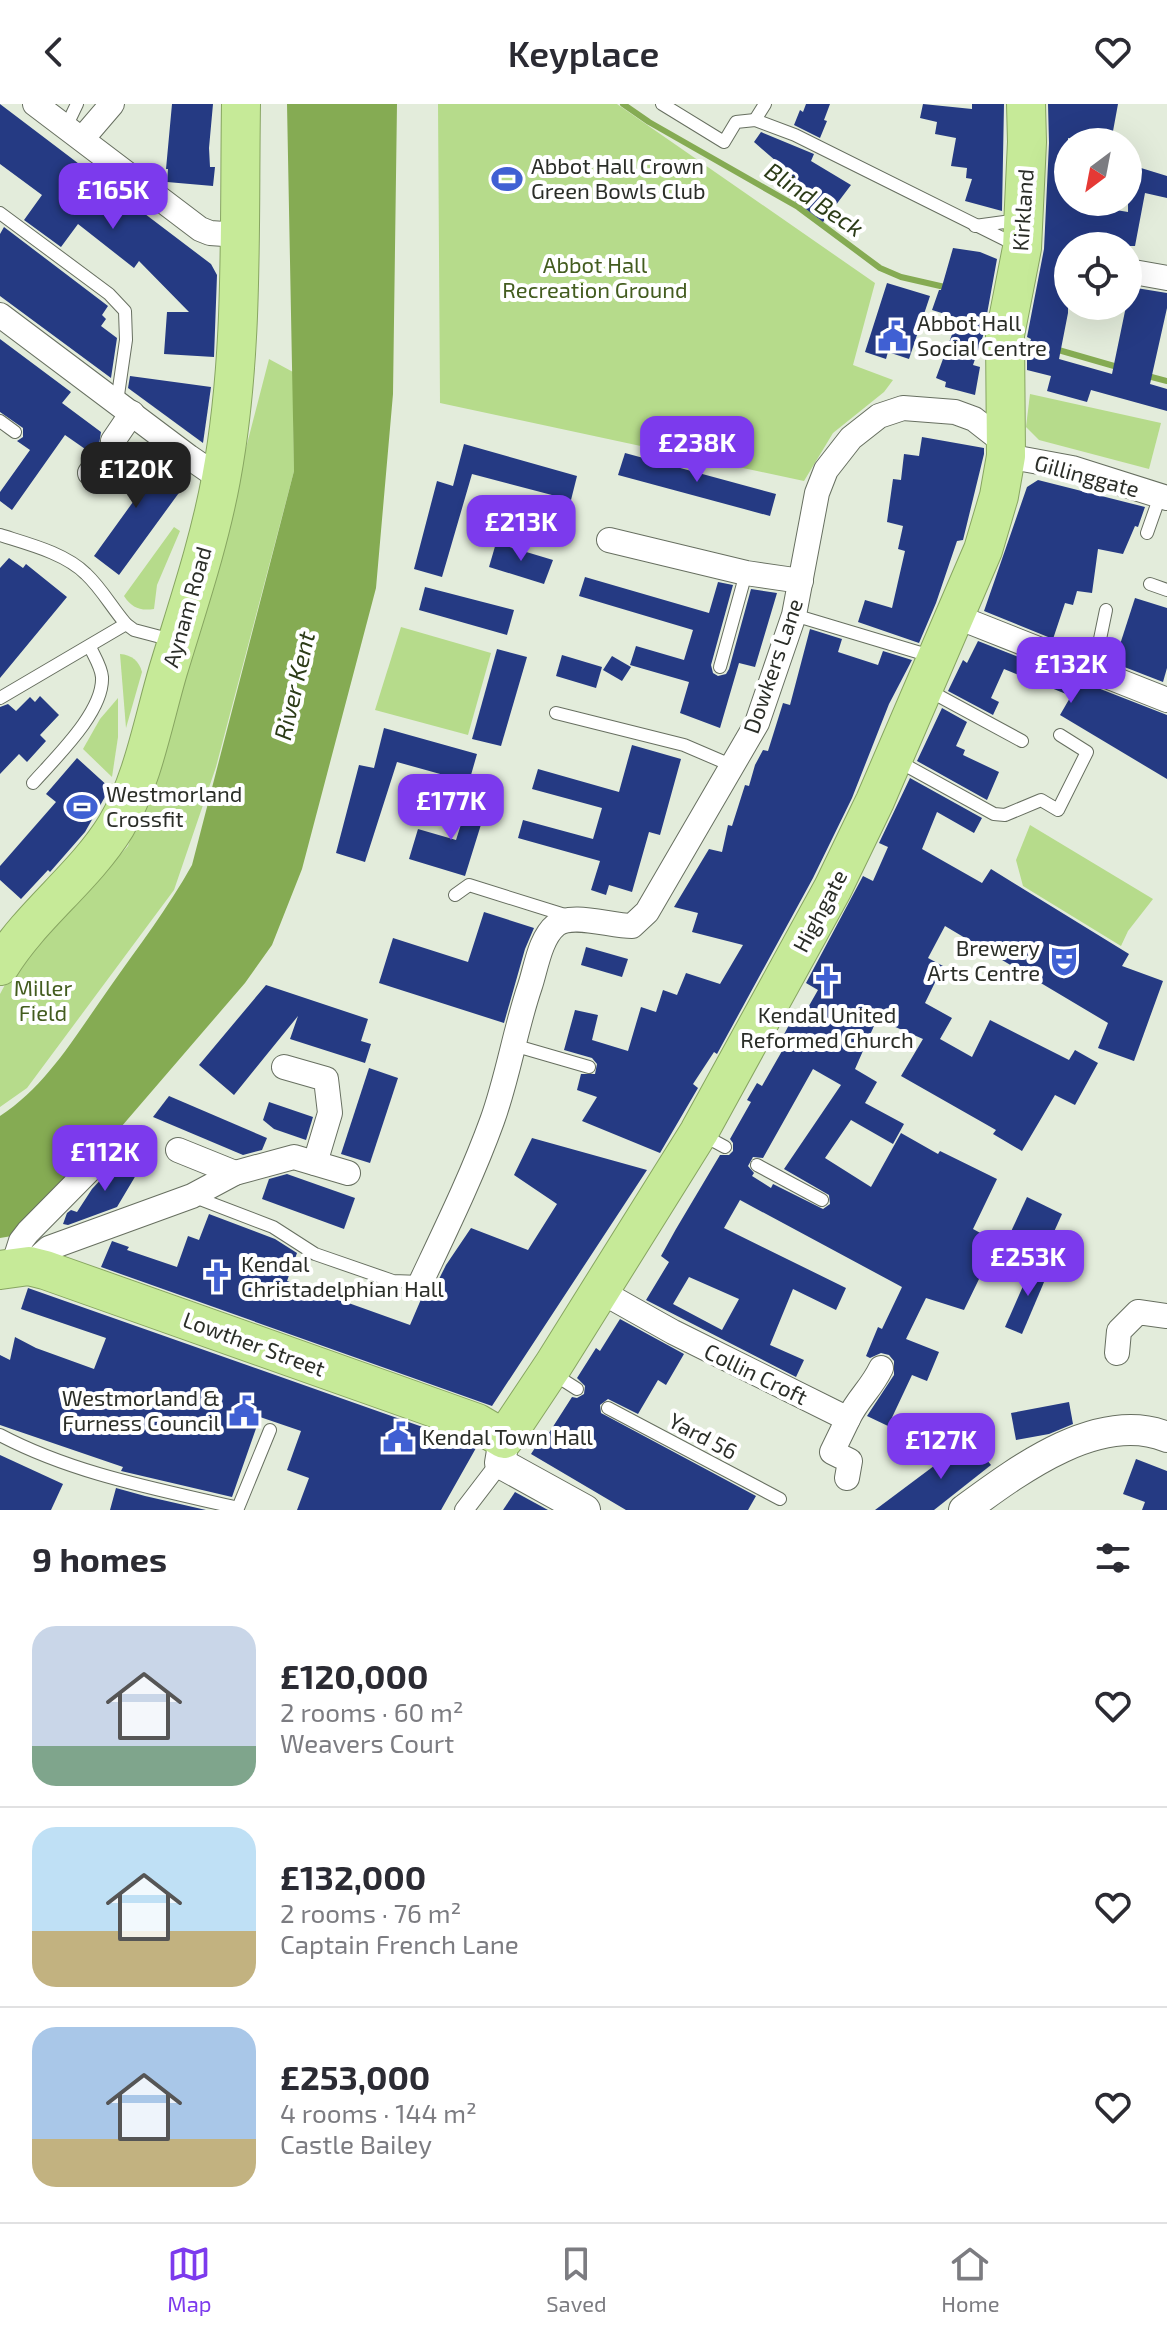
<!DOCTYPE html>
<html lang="en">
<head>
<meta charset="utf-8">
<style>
	body { margin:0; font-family:"Exo 2",sans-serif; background:#f2f2f3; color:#2b2b33; height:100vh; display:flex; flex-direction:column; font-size:30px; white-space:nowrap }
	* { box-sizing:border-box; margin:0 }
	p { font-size:26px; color:#7c7c81 }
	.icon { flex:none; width:44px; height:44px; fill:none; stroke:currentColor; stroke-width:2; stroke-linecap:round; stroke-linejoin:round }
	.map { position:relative; height:1406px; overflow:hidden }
	.details { display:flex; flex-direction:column; background:#fff; flex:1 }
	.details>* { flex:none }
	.needle { width:52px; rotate:212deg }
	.buttons { position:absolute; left:1054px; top:24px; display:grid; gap:16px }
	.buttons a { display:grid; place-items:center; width:88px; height:88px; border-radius:50%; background:#fff; box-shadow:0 8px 32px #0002; font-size:40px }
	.price { position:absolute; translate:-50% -68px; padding:0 18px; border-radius:16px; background:#7c3aed; color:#fff; font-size:26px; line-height:52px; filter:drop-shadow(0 2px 4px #0008) }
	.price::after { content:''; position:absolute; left:50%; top:48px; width:24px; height:18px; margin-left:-12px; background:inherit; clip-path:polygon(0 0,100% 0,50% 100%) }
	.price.active { background:#222; color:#fff }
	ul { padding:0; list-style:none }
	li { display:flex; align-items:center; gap:24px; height:200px; padding:0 32px }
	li+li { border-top:2px solid #e1e1e2 }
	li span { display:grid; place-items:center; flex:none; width:224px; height:160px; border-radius:24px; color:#555 }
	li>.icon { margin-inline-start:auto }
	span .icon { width:96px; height:96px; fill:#fffc; stroke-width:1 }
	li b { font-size:34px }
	h2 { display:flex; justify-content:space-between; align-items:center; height:96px; padding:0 32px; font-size:34px }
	header { display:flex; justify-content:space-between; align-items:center; height:104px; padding:0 32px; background:#fff; font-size:36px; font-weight:600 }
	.menu { display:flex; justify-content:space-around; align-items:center; height:112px; border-top:2px solid #e1e1e2; background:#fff; font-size:22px; color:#7c7c81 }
	.menu a { display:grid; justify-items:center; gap:4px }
	.menu .active { color:#7c3aed }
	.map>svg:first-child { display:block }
</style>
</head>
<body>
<header><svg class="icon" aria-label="back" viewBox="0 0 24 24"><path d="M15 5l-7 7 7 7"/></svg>Keyplace<svg class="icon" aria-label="heart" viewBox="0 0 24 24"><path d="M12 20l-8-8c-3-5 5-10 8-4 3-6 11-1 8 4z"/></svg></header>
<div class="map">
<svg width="1167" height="1406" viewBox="0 0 1167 1406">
	<rect width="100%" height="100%" fill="#e3ecdb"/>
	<!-- green -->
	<g fill="#b6db8b">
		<polygon points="438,0 617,0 875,179 853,261 893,276 884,288 833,329 804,377 440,299"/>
		<polygon points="269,255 293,268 294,367 216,663 174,786 27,984 0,1003 0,890 7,877 128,742 193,549"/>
		<polygon points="1030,290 1161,319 1149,365 1039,336 1026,323"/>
		<path d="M174 423 180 427 157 481 154 505C140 507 132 504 124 492Z"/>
		<polygon points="401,523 491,549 468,631 375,606"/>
		<path d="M120 550C132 551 139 557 142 568L126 624Z"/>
		<polygon points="118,594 118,633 112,673 83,645 100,615"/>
		<polygon points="1030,721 1153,795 1128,827 1121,842 1023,782 1016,756"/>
	</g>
	<!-- water -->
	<path fill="#85ab53" d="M287 0H397L393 290 376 484 302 765 272 841 245 879 72 1080 12 1132 0 1134V1012C48 981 77 929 110 883 138 843 168 804 192 761L294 367Z"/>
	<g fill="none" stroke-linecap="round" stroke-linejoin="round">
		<!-- stream -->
		<g stroke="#85ab53" stroke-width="6">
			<polyline points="623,0 649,18 798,103 880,164 901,173 949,184"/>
			<polyline points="1055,245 1121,264"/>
			<polyline points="1144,271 1167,277"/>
		</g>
	</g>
	<!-- building -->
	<g fill="#253a83" fill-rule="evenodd">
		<polygon points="0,0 211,160 217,171 214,253 164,250 167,208 189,208 139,157 134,164 78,120 61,143 24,116 42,91 0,60"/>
		<polygon points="172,0 213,0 209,44 210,63 215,63 213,82 167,78 168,65 166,65"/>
		<polygon points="806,0 830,0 824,16 827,17 820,34 794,21 800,6 803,8"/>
		<polygon points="923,0 972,5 972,0 1004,0 1002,107 965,97 972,75 966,74 967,64 951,62 956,34 935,30 937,18 920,14"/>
		<polygon points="1048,0 1118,0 1111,38 1087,38 1068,34 1068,98 1128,108 1128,60 1167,72 1167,94 1145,89 1135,142 1068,142 1068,209 1059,255 1112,270 1130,183 1167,189 1167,204 1150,280 1167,285 1167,307 1091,286 1087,298 1047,287 1051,272 1027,266 1027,249 1031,235 1027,233 1044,145 1049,39"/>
		<polygon points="761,28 814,50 811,57 851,81 823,118 782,87 791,70 754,38"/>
		<polygon points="4,123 108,202 102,211 106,215 101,222 117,234 111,274 0,192 0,130"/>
		<polygon points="953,144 980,148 997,155 983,232 973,261 980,263 975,291 945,283 946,278 936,274 958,214 932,206 939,186 941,186"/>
		<polygon points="887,179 930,192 909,255 888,248 886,255 865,248"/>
		<polygon points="0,235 71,288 62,299 101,328 99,341 88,347 65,331 12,406 0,397 0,388 30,346 17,337 23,333 23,324 0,308"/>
		<polygon points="130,272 211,283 203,339 128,284"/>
		<polygon points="922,333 984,344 984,350 963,436 957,437 936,499 919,539 858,518 865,496 892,504 905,447 898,445 903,422 887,418 893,375 901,376 904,350 919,352"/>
		<polygon points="464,340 577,372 571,396 472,370 442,473 414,465 437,377 453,382"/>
		<polygon points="125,346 181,386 119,471 94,452 138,391 109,370 115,359 114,352"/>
		<polygon points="625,349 776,390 770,412 618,371"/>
		<polygon points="1038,376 1145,403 1138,423 1135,422 1123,450 1098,445 1092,489 1077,487 1073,501 1065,499 1053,535 984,507 1027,383"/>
		<polygon points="496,439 553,456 544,480 489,463"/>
		<polygon points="9,454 23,464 26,460 67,493 0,574 0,464"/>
		<polygon points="585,473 709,509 718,478 733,481 711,561 713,569 718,572 726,570 729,565 751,485 777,489 755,563 739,559 720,624 680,609 689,578 630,561 636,542 684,556 693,526 579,492"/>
		<polygon points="425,483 514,506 507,531 419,506"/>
		<polygon points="1135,494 1167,504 1167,564 1163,578 1114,559"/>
		<polygon points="810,525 842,535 838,548 878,561 883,547 912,556 889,600 852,694 813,774 717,950 714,948 693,980 698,984 660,1049 582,1017 597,993 577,986 581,970 595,970 597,960 592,954 564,946 575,906 598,911 592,936 628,947 641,903 656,908 663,886 677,891 686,869 720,880 743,841 692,828 698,809 674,803 709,745 722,748 728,721 732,722 745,681 749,682 755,661 763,646 768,647 783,599 790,601"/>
		<polygon points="978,537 1167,611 1167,675 1060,611 1071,592 1004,565 991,594 999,598 993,611 948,587 963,556 967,559"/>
		<polygon points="497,545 527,553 501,642 472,635"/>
		<polygon points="562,551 602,563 596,584 556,572"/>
		<polygon points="612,552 631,563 622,577 603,566"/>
		<polygon points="40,592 59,611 40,631 46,637 27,658 19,650 0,670 0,603 8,600 16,607 30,593 35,598"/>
		<polygon points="942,604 967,618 956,642 965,646 963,651 999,668 987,696 917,657"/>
		<polygon points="384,624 477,650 469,678 397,658 365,758 336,749 359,661 374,664"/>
		<polygon points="632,641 681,655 660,731 649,728 632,788 609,781 606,791 591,786 600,757 518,734 523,716 593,735 602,704 532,685 538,665 619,688"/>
		<polygon points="77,654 110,684 85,728 50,768 48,766 21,795 0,776 0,762 56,698 46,690"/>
		<path d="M910 674 982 714 974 729 937 708 922 745 982 779 991 765 1129 850 1122 862 1163 877 1134 957 1098 944 1108 919 945 822 928 854 943 862 925 899 952 914 940 935 972 953 990 916 1069 956 1075 946 1098 959 1075 1001 1055 991 1022 1047 993 1030 996 1026 901 972 923 935 877 915 855 965 877 978 865 999 904 1020 893 1040 851 1016 825 1054 871 1083 901 1029 938 1050 940 1047 997 1075 973 1125 997 1138 964 1206 926 1194 906 1235 939 1248 927 1277 912 1271 888 1322 867 1312 894 1271V1257L889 1251 881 1249 870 1254 866 1252 878 1223 882 1225 902 1183 740 1096 724 1124 846 1184 836 1206 793 1185 770 1241 804 1256 796 1273 646 1196 669 1158 661 1152 676 1125 720 1051H729L733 1047V1039L730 1035 751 998 747 996 757 979 762 982 782 947 777 944 791 917 798 921 818 886 806 879 863 772 873 777 888 743 879 739ZM813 965 841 981 784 1065 829 1091 830 1100 823 1105 773 1080 771 1084 752 1072 754 1069 748 1062 753 1053 763 1054ZM689 1173 739 1195 722 1226 673 1200Z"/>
		<polygon points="470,692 488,698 465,772 409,755 418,725 456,736"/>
		<polygon points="484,808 534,824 525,845 504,919 379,879 393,834 468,858"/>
		<polygon points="586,843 628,855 622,873 581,861"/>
		<polygon points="266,881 368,915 361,937 371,940 365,959 290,935 298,912 234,991 199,961"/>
		<polygon points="369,964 398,974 370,1059 341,1050"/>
		<polygon points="169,992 267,1034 262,1046 243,1051 153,1013"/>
		<polygon points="269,998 313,1013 306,1036 274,1025 263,1016"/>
		<polygon points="532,1034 647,1066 492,1302 101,1163 112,1137 129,1143 127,1146 177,1163 188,1132 199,1136 209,1110 275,1135 297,1149 287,1177 410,1221 422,1193 434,1185 446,1161 471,1124 528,1146 557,1100 514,1071"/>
		<polygon points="118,1057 139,1066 117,1103 68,1121 63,1120 67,1109 71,1106 77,1108 92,1085"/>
		<polygon points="287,1070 355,1094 344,1125 262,1095 269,1075"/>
		<polygon points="1027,1093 1062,1110 1044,1150 1008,1134"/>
		<polygon points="1034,1157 1050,1164 1022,1230 1005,1223"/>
		<polygon points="28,1184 468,1339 476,1344 441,1406 297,1406 309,1374 287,1366 301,1327 260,1313 232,1393 121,1367 123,1363 0,1321 0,1251 10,1256 15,1233 36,1244 94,1265 106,1234 21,1205"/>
		<polygon points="620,1215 684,1250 666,1281 658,1276 638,1310 608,1295 600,1301 601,1309 756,1392 748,1406 626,1406 531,1350 544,1330 547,1332 572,1293 577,1294 584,1290 585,1282 577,1274 596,1244 600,1247"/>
		<polygon points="1069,1298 1073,1320 1049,1330 1016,1336 1011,1309"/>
		<polygon points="970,1335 991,1361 934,1406 875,1406"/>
		<polygon points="0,1351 63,1380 51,1406 0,1406"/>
		<polygon points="1136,1355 1167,1367 1167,1406 1142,1406 1145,1398 1123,1390"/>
		<polygon points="116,1384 145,1392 206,1406 110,1406"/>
		<polygon points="515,1388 548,1406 503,1406"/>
	</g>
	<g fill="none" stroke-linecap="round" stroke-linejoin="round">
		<!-- service casing -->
		<g stroke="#676f60" stroke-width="14">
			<g id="service">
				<polyline points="662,0 724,38 736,18 755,16 795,31 1016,141"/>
				<polyline points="755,16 765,0"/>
				<polyline points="66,23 77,0"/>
				<polyline points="0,109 109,190 125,207 126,236 117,298"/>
				<polyline points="975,122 1019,116"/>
				<polyline points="0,317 15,328"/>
				<polyline points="1147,429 1160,392"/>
				<path d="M0 431C28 440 65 449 86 470 102 485 112 504 126 520L134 526 172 536"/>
				<polyline points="1150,480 1167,486"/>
				<polyline points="794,511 934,553"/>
				<polyline points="720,563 746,469"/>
				<polyline points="1093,569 1106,506"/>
				<polyline points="926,585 1022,637"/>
				<polyline points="0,594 126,520"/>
				<polyline points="556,609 684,641 733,662"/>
				<polyline points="896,656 994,710 1005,711 1041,696 1058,706 1087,648 1060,631"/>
				<path d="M33 679C55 654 104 608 102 573 101 562 94 552 90 543"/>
				<polyline points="455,791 469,781 568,812"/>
				<polyline points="513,941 589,963"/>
				<polyline points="701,1030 725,1043"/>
				<polyline points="757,1061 822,1096"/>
				<polyline points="192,1092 273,1123 315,1150 393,1177 421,1178"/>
				<polyline points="552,1269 577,1285"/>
				<polyline points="608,1304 780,1395"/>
				<path d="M0 1331C74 1370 157 1385 238 1404L270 1326"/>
			</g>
		</g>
		<!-- pedestrian casing -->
		<g stroke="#676f60" stroke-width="20">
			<polyline id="pedestrian" points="464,1406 500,1359"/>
		</g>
		<!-- minor casing -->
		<g stroke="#676f60" stroke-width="26">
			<g id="minor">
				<polyline points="35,0 200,125 210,129 239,131"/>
				<polyline points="82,35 112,0"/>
				<polyline points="1128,167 1167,174"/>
				<polyline points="0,211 189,353 221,375"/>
				<polyline points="113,337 132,309"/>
				<polyline points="1006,352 1072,364 1167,394"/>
				<polyline points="90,369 100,356"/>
				<polyline points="609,436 746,469 801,477"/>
				<polyline points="955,512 1167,596"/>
				<polyline points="284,963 326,975 330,1009 315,1059"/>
				<polyline points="178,1046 235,1069"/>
				<polyline points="13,1162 21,1137 28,1128 106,1049"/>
				<polyline points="29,1162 49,1144 192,1092 235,1069 294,1053 348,1069"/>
				<path d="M421 1178C446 1125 472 1072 492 1017 508 973 515 926 530 882 536 864 540 834 556 821 571 808 610 822 632 822L647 808 757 619 794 511 817 389 826 366 851 334 879 312 903 304 955 308 974 315 1006 340"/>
				<polyline points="600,1187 673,1228 848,1315 832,1348 850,1357 847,1374"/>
				<polyline points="1117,1249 1119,1227 1138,1208 1167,1212"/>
				<path d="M848 1315C858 1294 871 1285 881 1264"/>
			</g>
		</g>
		<!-- tertiary casing -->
		<g stroke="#676f60" stroke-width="32">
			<g id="tertiary">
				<polyline points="504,1335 500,1359 585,1406"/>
				<path d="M964 1406C1017 1367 1099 1305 1167 1333"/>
			</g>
		</g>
		<!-- trunk casing -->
		<g stroke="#87a561" stroke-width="40">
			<g id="trunk">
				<path d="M0 862C32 810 84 774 116 722 143 676 153 618 168 567 187 504 209 440 221 375 244 252 239 124 241 0"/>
				<polyline points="0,1166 29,1162 45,1166 477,1319 504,1335 554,1260 699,1028 833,784 875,697 983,446 999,392 1006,352 1005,231 1022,144 1027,38 1026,0"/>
			</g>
		</g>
		<!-- service -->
		<use href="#service" stroke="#fff" stroke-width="12"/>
		<!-- pedestrian -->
		<use href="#pedestrian" stroke="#fff" stroke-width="18"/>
		<!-- minor -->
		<use href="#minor" stroke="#fff" stroke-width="24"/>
		<!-- tertiary -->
		<use href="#tertiary" stroke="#fff" stroke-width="30"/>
		<!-- trunk -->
		<use href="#trunk" stroke="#c6ea98" stroke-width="38"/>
	</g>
	<!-- icons -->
	<defs>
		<g id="stadium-bare" transform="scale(2.4)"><path d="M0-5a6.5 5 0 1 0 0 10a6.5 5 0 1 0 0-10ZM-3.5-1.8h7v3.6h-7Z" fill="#4060d3" stroke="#fff" stroke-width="2.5" paint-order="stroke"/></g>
		<g id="civic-bare" transform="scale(2.4)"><path d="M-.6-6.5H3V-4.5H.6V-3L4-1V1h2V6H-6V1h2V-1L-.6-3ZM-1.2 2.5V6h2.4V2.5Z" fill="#4060d3" stroke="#fff" stroke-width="2.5" paint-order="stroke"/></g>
		<g id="theatre-bare" transform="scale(2.4)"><path d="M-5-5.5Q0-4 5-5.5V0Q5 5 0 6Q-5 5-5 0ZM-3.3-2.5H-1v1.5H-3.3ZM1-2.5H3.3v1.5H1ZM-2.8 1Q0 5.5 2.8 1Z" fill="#4060d3" stroke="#fff" stroke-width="2.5" paint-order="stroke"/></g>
		<g id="church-bare" transform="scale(2.4)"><path d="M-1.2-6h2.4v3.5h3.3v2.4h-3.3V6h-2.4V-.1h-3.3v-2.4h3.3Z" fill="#4060d3" stroke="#fff" stroke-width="2.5" paint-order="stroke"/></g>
	</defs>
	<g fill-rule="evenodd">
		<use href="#stadium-bare" x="507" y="75"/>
		<use href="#civic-bare" x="893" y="232"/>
		<use href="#stadium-bare" x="82" y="703"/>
		<use href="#theatre-bare" x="1064" y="857"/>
		<use href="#church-bare" x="827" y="877"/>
		<use href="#church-bare" x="217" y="1173"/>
		<use href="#civic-bare" x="244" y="1307"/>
		<use href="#civic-bare" x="398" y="1333"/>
	</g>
	<g text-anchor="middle" stroke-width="8" stroke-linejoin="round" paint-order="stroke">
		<!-- poi labels -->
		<g font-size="22" fill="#2b2e28" stroke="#fff" text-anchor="start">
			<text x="531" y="70">Abbot Hall Crown<tspan x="531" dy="25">Green Bowls Club</tspan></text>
			<text x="917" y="227">Abbot Hall<tspan x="917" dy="25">Social Centre</tspan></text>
			<text x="106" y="698">Westmorland<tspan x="106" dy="25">Crossfit</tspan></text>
			<text x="1040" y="852" text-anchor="end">Brewery<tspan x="1040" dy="25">Arts Centre</tspan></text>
			<text x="827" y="919" text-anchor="middle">Kendal United<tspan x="827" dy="25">Reformed Church</tspan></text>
			<text x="241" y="1168">Kendal<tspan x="241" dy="25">Christadelphian Hall</tspan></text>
			<text x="220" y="1302" text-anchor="end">Westmorland &amp;<tspan x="220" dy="25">Furness Council</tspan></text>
			<text x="422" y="1341">Kendal Town Hall</text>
		</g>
		<!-- street labels -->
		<g font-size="22" fill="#2b2e28" stroke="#fff">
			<text transform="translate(1023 106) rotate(-86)" y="8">Kirkland</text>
			<text transform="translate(1087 372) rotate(15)" y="8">Gillinggate</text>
			<text transform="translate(187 503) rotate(-74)" y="8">Aynam Road</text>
			<text transform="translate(773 562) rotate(-71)" y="8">Dowkers Lane</text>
			<text transform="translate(820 807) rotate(-62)" y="8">Highgate</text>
			<text transform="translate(254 1240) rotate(20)" y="8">Lowther Street</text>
			<text transform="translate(756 1270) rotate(26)" y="8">Collin Croft</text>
			<text transform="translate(703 1332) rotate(28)" y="8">Yard 56</text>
		</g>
		<!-- park labels -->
		<g font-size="22" fill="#435c1f" stroke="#fff">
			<text x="595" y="169">Abbot Hall<tspan x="595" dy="25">Recreation Ground</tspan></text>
			<text x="43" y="892">Miller<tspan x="43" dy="25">Field</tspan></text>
		</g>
		<!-- water labels -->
		<g font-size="24" font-style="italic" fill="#2b3b16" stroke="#fff">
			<text transform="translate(814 96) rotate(34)" y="8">Blind Beck</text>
			<text transform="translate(295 582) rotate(-77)" y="8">River Kent</text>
		</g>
	</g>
</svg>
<div class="buttons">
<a><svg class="needle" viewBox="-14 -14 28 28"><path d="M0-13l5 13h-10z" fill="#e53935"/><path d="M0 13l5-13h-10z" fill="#7c7c81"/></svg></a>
<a><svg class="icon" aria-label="locate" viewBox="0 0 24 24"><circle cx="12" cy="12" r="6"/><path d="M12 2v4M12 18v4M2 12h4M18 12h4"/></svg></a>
</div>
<b class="price" style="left:113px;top:127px">£165K</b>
<b class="price" style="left:697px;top:380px">£238K</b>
<b class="price active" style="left:136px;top:406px">£120K</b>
<b class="price" style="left:521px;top:459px">£213K</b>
<b class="price" style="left:1071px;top:601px">£132K</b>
<b class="price" style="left:451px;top:738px">£177K</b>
<b class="price" style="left:105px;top:1089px">£112K</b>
<b class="price" style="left:1028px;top:1194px">£253K</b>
<b class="price" style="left:941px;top:1377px">£127K</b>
</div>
<section class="details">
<h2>9 homes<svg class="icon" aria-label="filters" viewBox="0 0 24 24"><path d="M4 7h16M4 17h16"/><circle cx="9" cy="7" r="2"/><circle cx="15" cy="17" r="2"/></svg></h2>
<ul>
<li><span style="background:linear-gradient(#c9d6e8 75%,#7fa58c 0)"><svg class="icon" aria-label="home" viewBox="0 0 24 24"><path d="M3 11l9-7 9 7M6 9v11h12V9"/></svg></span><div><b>£120,000</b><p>2 rooms · 60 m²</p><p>Weavers Court</p></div><svg class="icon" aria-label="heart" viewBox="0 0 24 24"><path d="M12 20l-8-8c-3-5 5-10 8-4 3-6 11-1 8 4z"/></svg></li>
<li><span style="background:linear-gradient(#bfe0f5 65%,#c2b280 0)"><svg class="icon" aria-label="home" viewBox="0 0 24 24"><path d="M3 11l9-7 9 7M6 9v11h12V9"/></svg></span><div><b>£132,000</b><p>2 rooms · 76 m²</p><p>Captain French Lane</p></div><svg class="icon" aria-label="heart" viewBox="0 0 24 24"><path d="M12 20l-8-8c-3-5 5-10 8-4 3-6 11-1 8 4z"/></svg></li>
<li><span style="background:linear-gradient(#a9c7e8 70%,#c2b280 0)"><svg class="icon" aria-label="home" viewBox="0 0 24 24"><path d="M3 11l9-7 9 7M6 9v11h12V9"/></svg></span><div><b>£253,000</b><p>4 rooms · 144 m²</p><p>Castle Bailey</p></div><svg class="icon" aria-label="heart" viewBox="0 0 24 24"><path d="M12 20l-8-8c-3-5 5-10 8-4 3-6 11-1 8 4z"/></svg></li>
</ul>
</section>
<nav class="menu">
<a class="active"><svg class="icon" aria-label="map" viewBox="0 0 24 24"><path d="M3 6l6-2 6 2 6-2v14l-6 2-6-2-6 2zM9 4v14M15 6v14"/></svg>Map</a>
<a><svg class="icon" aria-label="saved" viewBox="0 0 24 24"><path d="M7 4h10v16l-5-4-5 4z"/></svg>Saved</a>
<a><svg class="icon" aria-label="home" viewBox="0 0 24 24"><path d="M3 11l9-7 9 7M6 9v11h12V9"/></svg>Home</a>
</nav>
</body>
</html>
